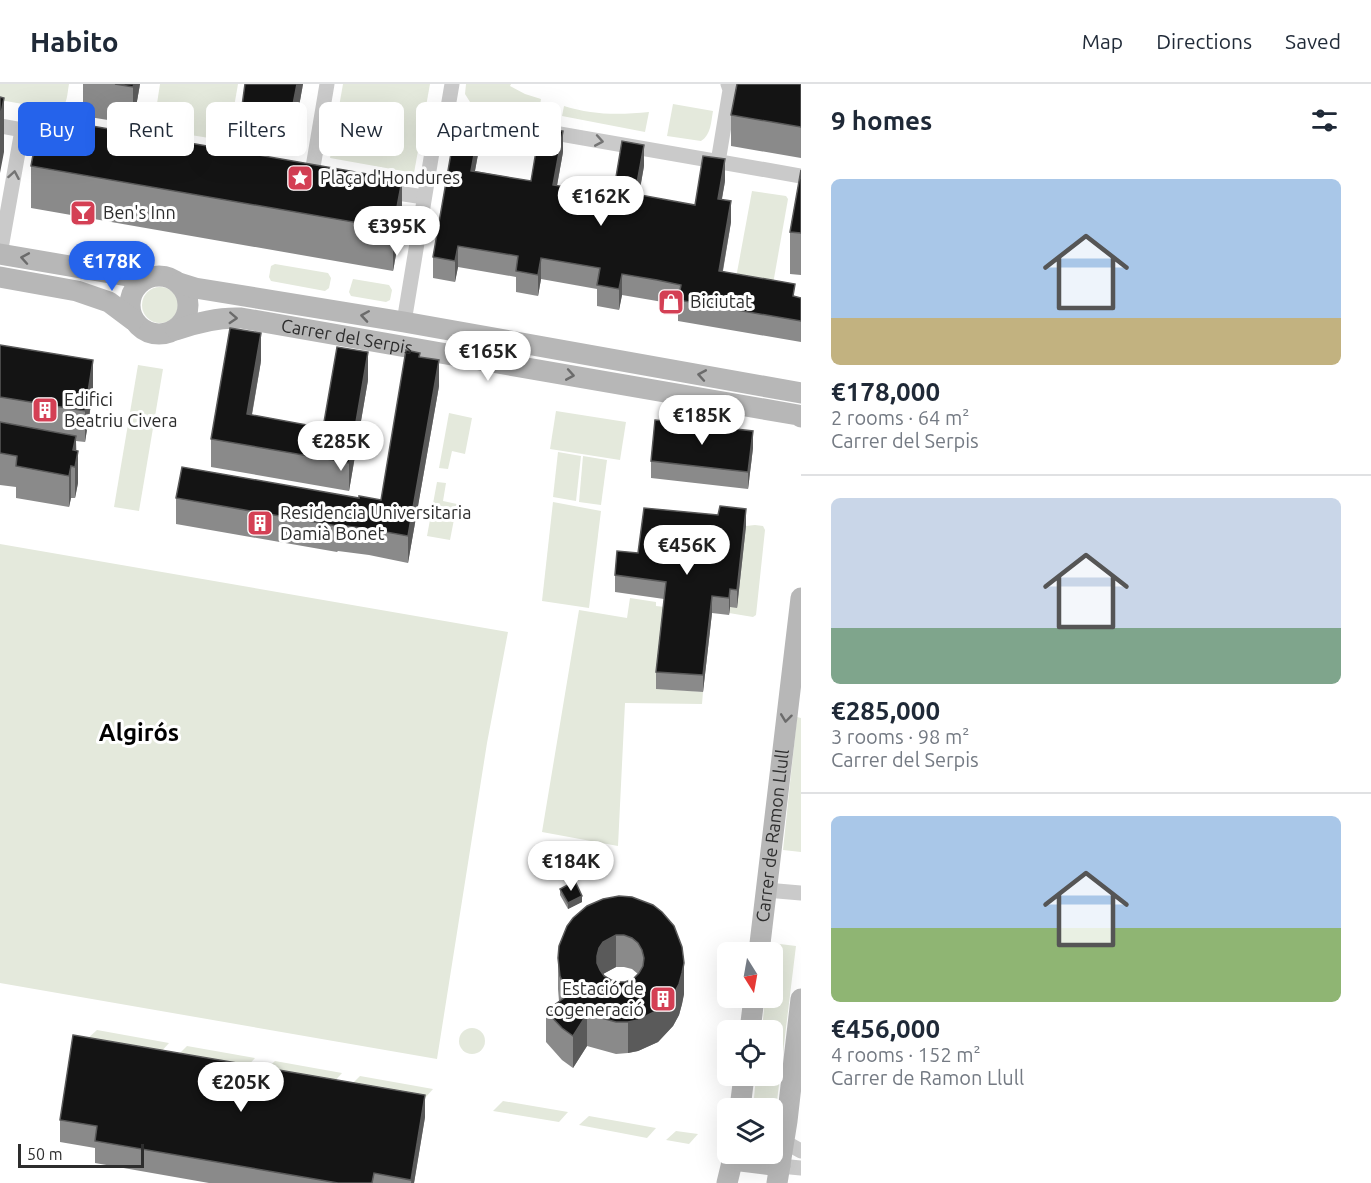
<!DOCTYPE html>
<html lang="en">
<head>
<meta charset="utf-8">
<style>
	body { margin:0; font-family:Ubuntu,sans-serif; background:#f6f6f7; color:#1f2937; height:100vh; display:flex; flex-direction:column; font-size:22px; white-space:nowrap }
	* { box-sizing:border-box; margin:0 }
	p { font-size:20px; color:#747a83 }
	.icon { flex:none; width:33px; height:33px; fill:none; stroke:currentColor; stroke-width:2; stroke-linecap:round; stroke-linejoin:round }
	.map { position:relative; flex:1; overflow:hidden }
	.details { display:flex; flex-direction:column; background:#fff; width:570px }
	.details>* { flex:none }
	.banner { position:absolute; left:18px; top:18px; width:570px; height:54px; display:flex; gap:12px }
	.needle { width:39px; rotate:169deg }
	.tools { position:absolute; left:717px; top:858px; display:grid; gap:12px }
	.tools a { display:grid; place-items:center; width:66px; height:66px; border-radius:9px; background:#fff; box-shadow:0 6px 24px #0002; font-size:30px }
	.scale { position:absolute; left:18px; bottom:15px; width:126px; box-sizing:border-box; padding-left:6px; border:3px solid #2d2d2d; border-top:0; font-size:16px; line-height:21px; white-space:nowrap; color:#2d2d2d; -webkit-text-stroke:4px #fff; paint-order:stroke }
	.price { position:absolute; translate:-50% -51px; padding:0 14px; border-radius:21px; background:#fff; color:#222; font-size:20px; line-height:39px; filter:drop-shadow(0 2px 3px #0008) }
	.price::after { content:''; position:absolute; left:50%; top:36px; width:18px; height:14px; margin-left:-9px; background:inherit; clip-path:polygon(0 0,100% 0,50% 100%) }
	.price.active { background:#2563eb; color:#fff }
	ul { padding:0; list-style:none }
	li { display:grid; align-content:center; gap:12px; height:318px; padding:0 30px }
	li+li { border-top:2px solid #e0e1e3 }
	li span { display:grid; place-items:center; height:186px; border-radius:9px; color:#555 }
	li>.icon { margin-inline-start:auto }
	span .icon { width:108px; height:108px; fill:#fffc; stroke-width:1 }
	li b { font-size:26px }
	h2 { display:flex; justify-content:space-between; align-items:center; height:72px; padding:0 30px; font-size:26px }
	.pill { padding:0 21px; border-radius:9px; background:#fff; box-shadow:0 6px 24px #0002; font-size:21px; line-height:54px }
	.pill.active { background:#2563eb; color:#fff }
	header { display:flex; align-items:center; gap:36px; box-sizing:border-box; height:84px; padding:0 30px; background:#fff; border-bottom:2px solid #e0e1e3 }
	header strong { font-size:28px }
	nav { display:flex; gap:33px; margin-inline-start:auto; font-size:21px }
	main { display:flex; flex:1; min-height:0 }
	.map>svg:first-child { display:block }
</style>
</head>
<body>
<header>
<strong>Habito</strong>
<nav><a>Map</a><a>Directions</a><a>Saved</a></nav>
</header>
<main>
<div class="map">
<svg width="801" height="1099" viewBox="0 0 801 1099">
	<rect width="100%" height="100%" fill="#fff"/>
	<!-- green -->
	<g fill="#e4e9dc">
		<path d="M0 0H69C67 10 68 23 57 26L0 16Z"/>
		<polygon points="160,0 238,0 229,52 226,55 222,56 159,46 154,39"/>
		<polygon points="343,0 430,0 414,89 330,74"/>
		<polygon points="466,0 511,0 510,2 525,10 541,15 539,28 470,18 465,10"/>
		<path d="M673 20 713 27C711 38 711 51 701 57L667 52Z"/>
		<path d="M564 22C592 31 619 31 649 28L645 48 562 32Z"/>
		<polygon points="752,107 786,112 788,115 773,200 736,194"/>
		<polygon points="275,180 328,189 331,194 329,204 325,207 271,197 269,193 271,182"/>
		<polygon points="353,195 389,201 392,206 390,216 386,218 351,212 349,208"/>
		<circle cx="160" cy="221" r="18"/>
		<polygon points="138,281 163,285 139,427 114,423"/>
		<polygon points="556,327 626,338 620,376 550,365"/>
		<polygon points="449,329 472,334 465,370 452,367 448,385 439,384"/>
		<polygon points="558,368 581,372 576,417 553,413"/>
		<polygon points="583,372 607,376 601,421 579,418"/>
		<polygon points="437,398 446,399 443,417 457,420 450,456 427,452"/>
		<polygon points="553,418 601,427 589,524 542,517"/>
		<polygon points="755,441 763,442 765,446 756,531 753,533 729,529 730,523 737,523 746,442"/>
		<polygon points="0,460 508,548 487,659 437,975 0,899"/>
		<polygon points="630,514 656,518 656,522 665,523 656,604 703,608 702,620 625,619 618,762 542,748 579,526 627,534"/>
		<polygon points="797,633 801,634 801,768 783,766"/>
		<polygon points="772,859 796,862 777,1017 754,1014 756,992 772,992 772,946 762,946 765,914 772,914 772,868 771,868"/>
		<circle cx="472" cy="957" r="13"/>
		<polygon points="97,946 169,959 160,969 86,956"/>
		<polygon points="187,962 255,974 246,984 177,972"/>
		<polygon points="275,977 342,989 333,999 264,987"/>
		<polygon points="360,992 433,1005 424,1015 350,1002"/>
		<polygon points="503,1017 568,1028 559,1038 493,1027"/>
		<polygon points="589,1032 656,1044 647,1054 579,1041"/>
		<polygon points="676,1047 698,1050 689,1060 666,1056"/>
	</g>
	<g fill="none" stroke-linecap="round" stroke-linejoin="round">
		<!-- street -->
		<g stroke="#cacaca" stroke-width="15">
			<polyline points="446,35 452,0"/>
			<polyline points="0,42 56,52"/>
			<polyline points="718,78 730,6 728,0"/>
			<polyline points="311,95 327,0"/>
			<polyline points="384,107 424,113"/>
			<polyline points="0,170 22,46"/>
			<path d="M404 238 435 50C442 34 447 35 463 33L801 92"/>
			<polyline points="766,806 801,809"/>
			<polyline points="783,1057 801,1067"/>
			<polyline points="780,1082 801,1084"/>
		</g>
		<!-- secondary -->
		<g stroke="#b7b7b7" stroke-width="21">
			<polyline points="0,170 145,195"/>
			<circle cx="159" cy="221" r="29"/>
			<polyline points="0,193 77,207 109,218 133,236"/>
			<polyline points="179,199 195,204 404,238 801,309"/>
			<path id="s1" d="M176 246C198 238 218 233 241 234 427 268 612 298 798 331L801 333"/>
			<path id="s2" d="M759 868 801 514"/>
			<polyline points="750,946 754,914"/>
			<polyline points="740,1024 744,992"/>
			<polyline points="733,1076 780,1082"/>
			<polyline points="727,1099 734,1070"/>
			<polyline points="777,1099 787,1037 801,915"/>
		</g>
	</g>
	<!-- wall -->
	<g fill="#8a8a8a" fill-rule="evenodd">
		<polygon points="83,0 140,0 133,40 83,32"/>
		<polygon points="245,0 303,0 291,67 242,59 242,22"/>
		<polygon points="801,0 801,74 731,62 731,31"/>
		<polygon points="481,54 475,87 531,97 563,68 557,102 613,111 644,82 639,111 695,121 725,97 722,115 731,138 723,187 795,212 801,214 801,258 678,237 678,221 657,217 622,211 619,226 597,222 597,205 541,195 538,212 516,208 516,193 458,183 455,198 433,194 433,173"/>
		<polygon points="31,82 402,138 393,187 31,124"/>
		<polygon points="801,86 801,191 790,190 790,148"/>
		<polygon points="0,261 93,308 85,358 76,357 78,399 75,414 71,414 69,423 16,414 16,403 0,401"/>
		<polygon points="420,273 439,302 408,479 369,471 338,467 337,468 176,440 176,414 381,416"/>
		<polygon points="261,277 252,331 323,344 368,296 349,407 211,383 211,355"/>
		<polygon points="753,364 748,405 651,394 651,377"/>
		<polygon points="746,442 737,524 730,523 729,531 712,529 703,608 656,605 656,588 664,515 615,508 615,491 638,469"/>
		<polygon points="560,805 582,818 568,825 560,811"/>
		<path d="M603 815 684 910 682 920 679 931 673 942 658 958 638 967 628 969 616 970 587 962 573 984 562 976 546 958V927L559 917 558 905V874ZM616 883H624L632 885 638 890 633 895 625 898H618L611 896 603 890Z"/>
		<polygon points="425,1033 414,1099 209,1099 95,1079 95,1064 60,1058 60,1036"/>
	</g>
	<!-- shaded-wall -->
	<g fill="#5a5a5a">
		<polygon points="134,0 140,0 133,40 133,3"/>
		<polygon points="297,0 303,0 291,67 291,31"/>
		<polygon points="0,10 0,33 4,14 4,68 0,89"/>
		<polygon points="481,33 481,54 471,108 471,87"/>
		<polygon points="563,47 563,68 553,123 553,101"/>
		<polygon points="644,61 644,82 635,132 635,110"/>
		<polygon points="725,75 725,97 718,136 718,115"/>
		<polygon points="402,96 402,138 393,187 393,145"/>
		<polygon points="731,117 731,138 719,208 719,187"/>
		<polygon points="458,162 458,183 455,198 455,177"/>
		<polygon points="541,174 541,195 538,212 538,191"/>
		<polygon points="622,190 622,211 619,226 619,205"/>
		<polygon points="261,249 261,277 247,358 247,330"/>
		<polygon points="368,268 368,296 349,407 349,379"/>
		<polygon points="93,276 93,308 85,358 85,327"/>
		<polygon points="439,276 439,302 408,479 408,452"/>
		<polygon points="753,347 753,364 748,405 748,388"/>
		<polygon points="76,352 76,380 78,367 78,399 75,414 75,383 73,366"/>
		<polygon points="71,382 71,414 69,423 69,392"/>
		<polygon points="746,425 746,442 737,524 737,506"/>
		<polygon points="730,505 730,523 729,531 729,514"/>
		<polygon points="712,512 712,529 703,608 703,591"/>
		<polygon points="582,812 582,818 568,825 568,819"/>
		<polygon points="616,851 616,883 603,890 599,896 597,903 597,872 599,864 603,858"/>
		<polygon points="684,879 684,910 682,920 679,931 673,942 658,958 638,967 628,969 628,938"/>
		<polygon points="587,930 587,962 573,984 573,952"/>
		<polygon points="425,1011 425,1033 414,1099 411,1099"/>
	</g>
	<!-- building -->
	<g fill="#141414" stroke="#5a5a5a" stroke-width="1.5" fill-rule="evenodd">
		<polygon points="115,0 134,0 133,3"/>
		<polygon points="245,0 297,0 291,31 242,22"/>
		<polygon points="737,0 801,0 801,43 731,31"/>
		<polygon points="0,13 4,14 0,35"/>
		<polygon points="458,29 481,33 471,87 531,97 540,43 563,47 553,101 613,111 622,57 644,61 635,110 695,121 703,72 725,75 718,115 731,117 719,187 795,200 793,212 801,214 801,237 678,216 681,201 657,196 622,190 619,205 597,201 600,184 541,174 538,191 516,187 518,172 458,162 455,177 433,173"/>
		<polygon points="40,33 402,96 393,145 31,82"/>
		<polygon points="801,86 801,149 790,148"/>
		<polygon points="230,244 261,249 247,330 323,344 337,263 368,268 349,379 211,355"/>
		<polygon points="0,261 93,276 85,327 0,313"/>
		<polygon points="406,266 420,269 419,273 439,276 408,452 369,445 338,441 337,442 176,414 182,383 359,414 359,412 381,416"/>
		<polygon points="655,336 753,347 748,388 651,377"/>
		<polygon points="0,338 76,352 73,366 78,367 75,383 71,382 69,392 16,382 17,372 0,369"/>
		<polygon points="720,422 746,425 737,506 730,505 729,514 712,512 703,591 656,588 666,498 615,491 617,467 638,469 644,424 718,431"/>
		<polygon points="575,797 582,812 568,819 560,805"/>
		<path d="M619 812 632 813 653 821 662 828 674 842 682 863 684 879 682 889 679 900 673 911 658 926 638 936 628 938H616L587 930 573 952 562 944 546 927 568 911 560 892 558 874 559 862 567 842 573 834 587 822 603 815ZM616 851H624L632 854 638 859 642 866 644 874 643 882 639 889 633 895 625 898H618L611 896 604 892 600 886 597 879V872L599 864 603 858Z"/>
		<polygon points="73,951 425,1011 411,1096 374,1089 372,1099 338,1099 95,1057 97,1042 60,1036"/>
	</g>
	<!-- one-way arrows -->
	<defs><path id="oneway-chevron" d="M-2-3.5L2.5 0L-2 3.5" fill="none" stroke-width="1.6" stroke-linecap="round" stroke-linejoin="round" transform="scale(1.5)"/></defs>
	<g stroke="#747474">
		<use href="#oneway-chevron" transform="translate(599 57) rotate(10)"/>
		<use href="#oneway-chevron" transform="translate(14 91) rotate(-80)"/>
	</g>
	<g stroke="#6b6b6b">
		<use href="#oneway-chevron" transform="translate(25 174) rotate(-170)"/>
		<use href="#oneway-chevron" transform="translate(365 232) rotate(-171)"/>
		<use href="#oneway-chevron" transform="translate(233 234) rotate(3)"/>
		<use href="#oneway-chevron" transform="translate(570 291) rotate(10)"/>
		<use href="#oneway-chevron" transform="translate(702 291) rotate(-170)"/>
		<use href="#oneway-chevron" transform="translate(786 634) rotate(97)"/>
	</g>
	<!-- icons -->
	<defs>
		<g id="sight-square" transform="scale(1.35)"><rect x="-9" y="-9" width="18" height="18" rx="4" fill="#d43f54" stroke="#fff"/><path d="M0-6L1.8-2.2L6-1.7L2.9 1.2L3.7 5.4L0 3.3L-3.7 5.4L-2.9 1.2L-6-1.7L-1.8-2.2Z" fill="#fff"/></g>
		<g id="bar-square" transform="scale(1.35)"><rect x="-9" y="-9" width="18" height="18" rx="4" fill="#d43f54" stroke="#fff"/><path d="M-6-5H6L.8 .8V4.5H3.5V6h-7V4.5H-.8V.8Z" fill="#fff"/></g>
		<g id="shop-square" transform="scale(1.35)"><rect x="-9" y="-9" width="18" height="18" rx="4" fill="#d43f54" stroke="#fff"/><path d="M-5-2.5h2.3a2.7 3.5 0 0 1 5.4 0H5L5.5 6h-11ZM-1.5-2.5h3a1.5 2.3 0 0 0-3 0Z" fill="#fff"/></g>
		<g id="building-square" transform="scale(1.35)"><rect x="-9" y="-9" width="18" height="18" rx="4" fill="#d43f54" stroke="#fff"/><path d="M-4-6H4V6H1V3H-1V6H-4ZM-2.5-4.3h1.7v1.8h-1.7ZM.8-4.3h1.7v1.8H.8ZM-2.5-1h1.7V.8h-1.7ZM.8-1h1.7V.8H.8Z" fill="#fff"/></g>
	</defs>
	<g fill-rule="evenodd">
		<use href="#sight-square" x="300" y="94"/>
		<use href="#bar-square" x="83" y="129"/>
		<use href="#shop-square" x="671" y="218"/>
		<use href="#building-square" x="45" y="326"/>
		<use href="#building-square" x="260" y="439"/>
		<use href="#building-square" x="663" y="915"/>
	</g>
	<g text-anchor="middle" stroke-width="6" stroke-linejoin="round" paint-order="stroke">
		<!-- poi labels -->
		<g font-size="18" fill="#2d2d2d" stroke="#fff" text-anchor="start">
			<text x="320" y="100">Plaça d'Hondures</text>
			<text x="103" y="135">Ben's Inn</text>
			<text x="690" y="224">Biciutat</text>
			<text x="64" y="322">Edifici<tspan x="64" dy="21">Beatriu Civera</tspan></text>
			<text x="280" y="435">Residencia Universitaria<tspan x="280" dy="21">Damià Bonet</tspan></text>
			<text x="644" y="911" text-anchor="end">Estació de<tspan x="644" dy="21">cogeneració</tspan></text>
		</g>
		<!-- street labels -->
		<g font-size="18" fill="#2d2d2d" stroke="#fff">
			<text dy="6" stroke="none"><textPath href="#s1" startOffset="174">Carrer del Serpis</textPath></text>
			<text dy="6" stroke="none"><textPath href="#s2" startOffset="117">Carrer de Ramon Llull</textPath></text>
		</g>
		<!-- district labels -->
		<g font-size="24" font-weight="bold" fill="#000" stroke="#fff">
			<text x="139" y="657">Algirós</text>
		</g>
	</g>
</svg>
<div class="tools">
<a><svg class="needle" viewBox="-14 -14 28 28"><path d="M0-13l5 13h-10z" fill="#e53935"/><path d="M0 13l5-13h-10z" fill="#747a83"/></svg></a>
<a><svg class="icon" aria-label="locate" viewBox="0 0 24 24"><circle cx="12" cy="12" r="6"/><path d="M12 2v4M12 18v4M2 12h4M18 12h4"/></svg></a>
<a><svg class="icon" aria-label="layers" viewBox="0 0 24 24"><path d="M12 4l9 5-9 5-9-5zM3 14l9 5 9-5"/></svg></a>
</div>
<div class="scale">50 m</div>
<b class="price" style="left:601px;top:143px">€162K</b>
<b class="price" style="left:397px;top:173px">€395K</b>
<b class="price active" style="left:112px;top:208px">€178K</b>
<b class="price" style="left:488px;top:298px">€165K</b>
<b class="price" style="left:702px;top:362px">€185K</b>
<b class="price" style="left:341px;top:388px">€285K</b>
<b class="price" style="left:687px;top:492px">€456K</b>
<b class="price" style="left:571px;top:808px">€184K</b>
<b class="price" style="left:241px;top:1029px">€205K</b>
<div class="banner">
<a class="pill active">Buy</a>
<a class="pill">Rent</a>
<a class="pill">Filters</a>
<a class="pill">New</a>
<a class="pill">Apartment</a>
</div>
</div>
<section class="details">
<h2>9 homes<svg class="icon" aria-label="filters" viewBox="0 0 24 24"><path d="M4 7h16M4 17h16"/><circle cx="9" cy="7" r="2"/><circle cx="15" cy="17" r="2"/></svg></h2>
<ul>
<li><span style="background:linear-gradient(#a9c7e8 75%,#c2b280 0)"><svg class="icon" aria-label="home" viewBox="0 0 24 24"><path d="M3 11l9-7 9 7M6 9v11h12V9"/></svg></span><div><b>€178,000</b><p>2 rooms · 64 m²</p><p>Carrer del Serpis</p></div></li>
<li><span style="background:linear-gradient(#c9d6e8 70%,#7fa58c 0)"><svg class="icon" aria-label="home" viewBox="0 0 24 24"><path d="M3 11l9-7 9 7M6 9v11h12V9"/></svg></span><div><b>€285,000</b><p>3 rooms · 98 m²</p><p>Carrer del Serpis</p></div></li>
<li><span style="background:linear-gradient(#a9c7e8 60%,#8fb573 0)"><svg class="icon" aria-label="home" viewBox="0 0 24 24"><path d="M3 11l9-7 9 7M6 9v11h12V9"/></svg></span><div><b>€456,000</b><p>4 rooms · 152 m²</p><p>Carrer de Ramon Llull</p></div></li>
</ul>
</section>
</main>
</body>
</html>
